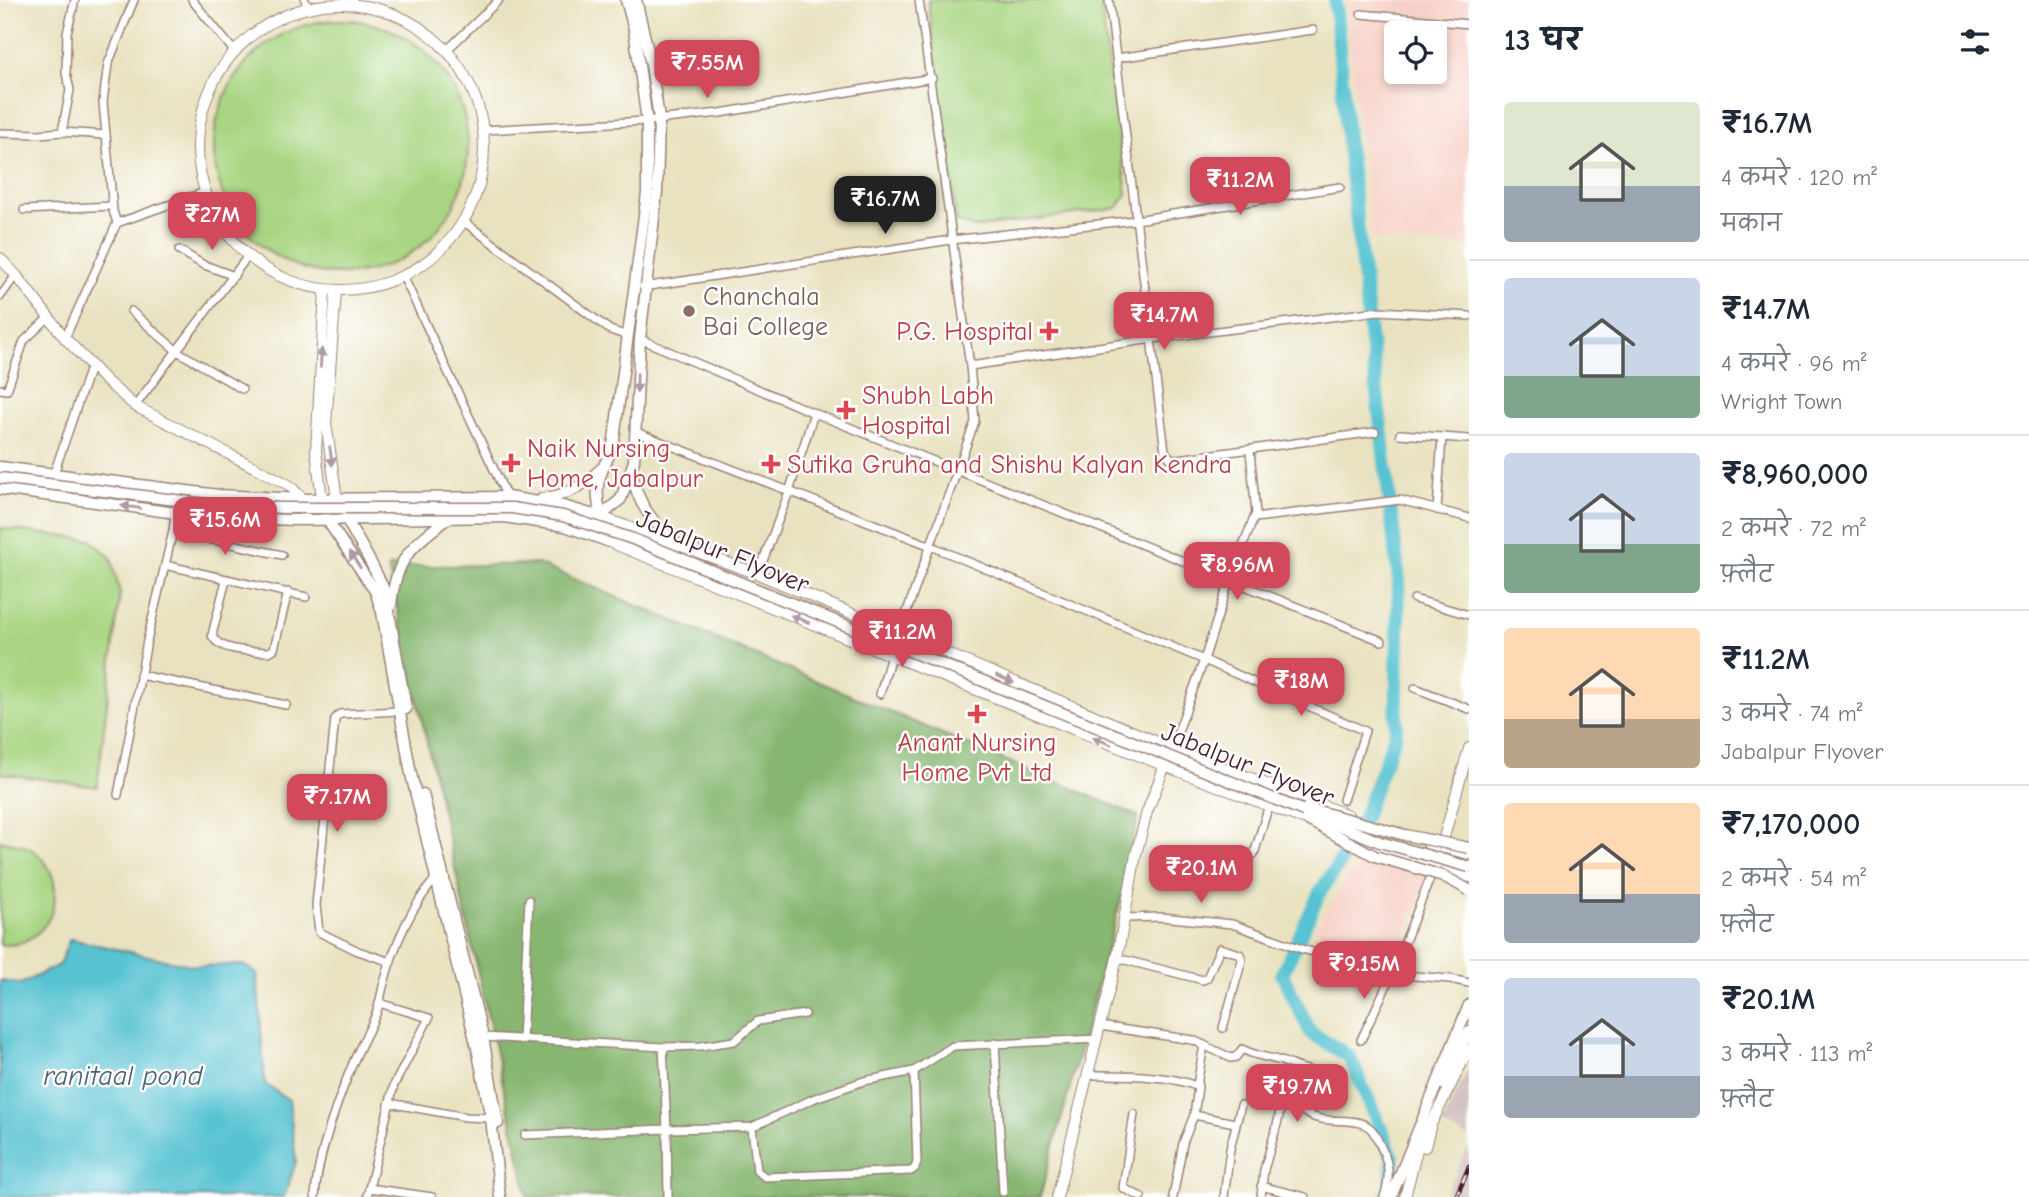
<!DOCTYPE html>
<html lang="hi">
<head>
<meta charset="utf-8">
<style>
	body { margin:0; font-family:"Comic Neue","Playpen Sans Deva",sans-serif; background:#f2f2f3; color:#1f2937; height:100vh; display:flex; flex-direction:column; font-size:26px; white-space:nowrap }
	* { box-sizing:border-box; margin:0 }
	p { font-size:23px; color:#747a83 }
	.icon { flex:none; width:38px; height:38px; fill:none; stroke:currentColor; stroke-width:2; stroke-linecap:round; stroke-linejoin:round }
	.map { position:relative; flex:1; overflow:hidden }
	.sheet { display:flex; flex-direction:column; background:#fff; width:560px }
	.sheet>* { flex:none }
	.controls { position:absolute; left:1384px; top:21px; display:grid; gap:14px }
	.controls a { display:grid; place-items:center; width:63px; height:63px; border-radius:7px; background:#fff; box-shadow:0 4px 10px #0003; font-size:35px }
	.price { position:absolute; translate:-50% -60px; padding:0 16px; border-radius:14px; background:#d1495b; color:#fff; font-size:23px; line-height:46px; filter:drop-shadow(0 2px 4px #0008) }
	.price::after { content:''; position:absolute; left:50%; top:42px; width:21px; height:16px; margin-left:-10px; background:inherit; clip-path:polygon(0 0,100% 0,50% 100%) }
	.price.selected { background:#222; color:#fff }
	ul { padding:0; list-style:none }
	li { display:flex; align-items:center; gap:21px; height:175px; padding:0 35px }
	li+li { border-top:2px solid #e0e1e3 }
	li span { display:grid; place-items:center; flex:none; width:196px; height:140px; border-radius:7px; color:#555 }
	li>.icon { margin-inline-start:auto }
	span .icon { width:84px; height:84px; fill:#fffc; stroke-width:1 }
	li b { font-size:30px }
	h2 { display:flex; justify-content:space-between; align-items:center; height:84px; padding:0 35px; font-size:30px }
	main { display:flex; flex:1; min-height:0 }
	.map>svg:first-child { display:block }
</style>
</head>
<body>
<main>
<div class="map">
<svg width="1469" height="1197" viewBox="0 0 1469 1197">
	<rect width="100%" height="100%" fill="#fff"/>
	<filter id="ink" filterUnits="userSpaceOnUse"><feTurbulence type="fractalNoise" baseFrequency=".0143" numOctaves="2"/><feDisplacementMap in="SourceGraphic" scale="14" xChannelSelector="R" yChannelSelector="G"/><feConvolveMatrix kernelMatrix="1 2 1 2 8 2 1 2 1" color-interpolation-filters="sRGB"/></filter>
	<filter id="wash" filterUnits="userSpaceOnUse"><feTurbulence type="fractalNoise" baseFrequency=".00686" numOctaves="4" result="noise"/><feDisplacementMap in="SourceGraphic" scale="28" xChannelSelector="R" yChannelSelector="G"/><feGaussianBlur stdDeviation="1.57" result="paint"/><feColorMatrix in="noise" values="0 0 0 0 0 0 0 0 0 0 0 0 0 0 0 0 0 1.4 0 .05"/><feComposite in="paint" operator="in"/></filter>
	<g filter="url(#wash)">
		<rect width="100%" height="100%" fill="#e9e2c0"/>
		<!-- built -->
		<g fill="#f7d1c7" fill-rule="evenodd">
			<path d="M1345 0H1469V246L1371 240ZM1396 33H1435V72H1396Z"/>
			<polygon points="1364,855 1428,876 1393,966 1314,928"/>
		</g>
		<!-- industrial -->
		<g fill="#d2bfc0">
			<polygon points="1469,1071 1469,1138 1442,1125 1461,1082"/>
			<polygon points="1469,1146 1469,1197 1446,1197 1444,1196"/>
		</g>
		<!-- green -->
		<g fill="#a9d582" stroke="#7a7a56" stroke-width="2">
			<polygon points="928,0 1100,0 1127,194 1117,208 974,228 956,221"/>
			<circle cx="341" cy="147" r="127"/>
			<polygon points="0,528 91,540 111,558 120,593 97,787 0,773"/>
			<path d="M0 841C10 842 23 844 32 850 69 874 60 933 16 944 12 945 5 945 0 945Z"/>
		</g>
		<!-- forest -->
		<polygon fill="#86b670" stroke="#686a4e" stroke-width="2" points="538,564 1138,816 1121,899 1040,1197 528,1197 388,567"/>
		<!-- water -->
		<polygon fill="#57c2d2" stroke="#50707e" stroke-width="2" points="70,939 194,966 244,965 257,974 265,1084 289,1100 296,1162 284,1197 0,1197 0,981 21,984 59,965"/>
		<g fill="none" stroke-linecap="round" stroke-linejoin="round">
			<!-- river -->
			<polyline stroke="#57c2d2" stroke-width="14" points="1335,0 1347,137 1399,581 1396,733 1356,838 1320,892 1282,974 1311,1033 1349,1056 1393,1157 1391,1190 1387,1197"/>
		</g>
	</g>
	<g filter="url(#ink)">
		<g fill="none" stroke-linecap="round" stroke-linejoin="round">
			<!-- street casing -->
			<g stroke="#9a8076" stroke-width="10">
				<g id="street">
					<polyline points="192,0 234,51"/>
					<polyline points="305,0 307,7"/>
					<polyline points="353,0 353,4"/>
					<polyline points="1109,0 1165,451 1170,458 1178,459 1375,432"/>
					<polyline points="1361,14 1469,24"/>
					<polyline points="447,50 499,0"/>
					<polyline points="1117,58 1313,30"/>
					<polyline points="484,130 647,121 720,113 932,78"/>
					<polyline points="62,132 70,90 66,73 67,33 75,0"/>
					<polyline points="0,133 39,134 62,132 105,135"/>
					<polyline points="24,210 112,206"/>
					<polyline points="463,221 610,330 628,336"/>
					<polyline points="117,223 113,211 103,102 108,64 134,0"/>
					<polyline points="179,250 202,264 234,276"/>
					<polyline points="403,276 507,497"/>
					<polyline points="643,287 951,240 1136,220 1340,187"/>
					<polyline points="0,297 16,275"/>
					<polyline points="131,311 177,351 242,389"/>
					<polyline points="65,338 117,223 205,192"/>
					<polyline points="640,339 814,413 1382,641"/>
					<polyline points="970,366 1152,339 1355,314 1378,311 1469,316"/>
					<polyline points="0,389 7,390 24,341 48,318"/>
					<polyline points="135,406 248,256"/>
					<polyline points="636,432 931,546 1204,660 1365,731 1343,800"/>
					<polyline points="1400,434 1469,439"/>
					<polyline points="54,473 91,365"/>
					<polyline points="1437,510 1442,437"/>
					<polyline points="1255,518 1400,500 1469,518"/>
					<polyline points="173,531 282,555"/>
					<polyline points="165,565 306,597"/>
					<polyline points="758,574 789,492 814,413"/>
					<path d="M226 580 212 635C218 652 253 651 269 652L274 649 288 592"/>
					<polyline points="1414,599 1469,615"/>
					<polyline points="140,675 286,705"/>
					<polyline points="1415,688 1469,709"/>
					<polyline points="880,694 891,656 975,421 970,366 919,0"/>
					<polyline points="1172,748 1204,660 1232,572 1256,513 1250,451"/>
					<polyline points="118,795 147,641 173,531 177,498"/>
					<polyline points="1254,854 1269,805"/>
					<polyline points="1124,918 1161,917 1232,924 1302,949 1392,974 1450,979 1469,983"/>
					<polyline points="1117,958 1203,980 1207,978 1220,948 1240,954 1242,960 1223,1028"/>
					<polyline points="391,962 358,951 319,932 316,905 335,719 340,714 399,711"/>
					<path d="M1100 1026 1193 1040 1231 1058 1236 1057 1242 1049C1257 1057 1266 1056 1281 1061 1291 1064 1297 1069 1308 1070L1304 1112C1324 1127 1358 1114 1372 1130 1376 1135 1379 1143 1382 1149 1390 1166 1390 1179 1384 1197"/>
					<polyline points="483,1037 663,1047 701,1046 734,1041 758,1021 805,1014"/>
					<polyline points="522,1040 529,900"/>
					<polyline points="1361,1040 1392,974 1433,871"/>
					<polyline points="995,1043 1003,1192"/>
					<polyline points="663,1047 667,1129 752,1127 815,1098 864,1081 914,1071 953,1046 1097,1039"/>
					<path d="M1087 1075C1118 1075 1171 1074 1198 1087L1194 1115 1183 1143 1173 1197"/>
					<polyline points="1197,1085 1204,1045"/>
					<polyline points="389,1103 466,1117 491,1118"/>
					<polyline points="1134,1114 1123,1188 1141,1197"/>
					<polyline points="1194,1115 1235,1123"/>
					<polyline points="752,1127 757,1171 765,1177 911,1171 915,1168 917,1162 914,1071"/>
					<polyline points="525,1135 667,1129 668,1197"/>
					<polyline points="1261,1186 1305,1197"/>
					<polyline points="369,1188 432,1197"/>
					<path d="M315 1197C317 1155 337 1102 353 1063 360 1046 369 1031 376 1014 380 1004 381 993 384 983 394 946 411 907 436 878"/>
					<polyline points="367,1197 394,1085 429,1018 379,1003"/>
					<polyline points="1224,1197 1230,1149 1241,1105"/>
					<polyline points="1261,1197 1264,1170 1278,1121 1285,1083 1288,1080 1307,1083"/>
				</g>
			</g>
			<!-- secondary casing -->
			<g stroke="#9a8076" stroke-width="12">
				<g id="secondary">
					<circle cx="341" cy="147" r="143"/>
					<polyline points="0,258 16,275 65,338 105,380 135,406 289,485 303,499 304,520"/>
					<polyline points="336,291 326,423 337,499"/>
					<polyline points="322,499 316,451 325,290"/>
					<polyline points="601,517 758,574 1172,748 1348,815"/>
					<polyline points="607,541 1165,766 1311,822"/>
					<polyline points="1348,837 1469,877"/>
					<polyline points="1428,844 1469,854"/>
					<polyline points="1441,848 1469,748"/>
					<polyline points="1442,1084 1469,1032"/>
					<polyline points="1425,1147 1431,1124 1469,1049"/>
					<polyline points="1057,1197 1117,958 1136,854 1147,812 1167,760"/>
					<polyline points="1405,1197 1422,1130"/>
				</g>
			</g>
			<!-- primary casing -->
			<g stroke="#9a8076" stroke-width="13">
				<g id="primary">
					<polyline points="0,467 218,495 303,499 507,497 563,506 601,517"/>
					<path d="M632 474C638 506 653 522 676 543"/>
					<polyline points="0,489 176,513 257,519 304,520 504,517 565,526 607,541"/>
					<polyline points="322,499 327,520 375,591 382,612 411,774 477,1048 491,1118 500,1197"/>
					<path d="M337 499C351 532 373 561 386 595L406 709"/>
					<path d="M542 499C570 494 580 488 601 469"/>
					<polyline points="595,521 621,499 634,461 640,339 657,192 659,119 651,64 636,0"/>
					<path d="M602 521C593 487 598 477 613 447L647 193V121L634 29 626 0"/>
					<path d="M391 605C396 557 412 546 448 518"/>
					<polyline points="423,794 483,1037 498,1123"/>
					<polyline points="1391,1197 1469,1005"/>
				</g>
			</g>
			<!-- street -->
			<use href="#street" stroke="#fff" stroke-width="7"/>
			<!-- secondary -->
			<use href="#secondary" stroke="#fff" stroke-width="10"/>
			<!-- primary -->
			<use href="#primary" stroke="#fff" stroke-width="10"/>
			<!-- rail casing -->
			<g stroke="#4a1f2b" stroke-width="5">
				<polyline id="rail" points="1456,1197 1469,1167"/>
			</g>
			<!-- rail -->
			<use href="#rail" stroke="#fff" stroke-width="2.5" stroke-dasharray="8" stroke-linecap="butt"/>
			<!-- primary-bridge casing -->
			<g stroke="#9a8076" stroke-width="13" stroke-linecap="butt">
				<g id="primary-bridge">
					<polyline points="0,478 215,505 283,508 512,508 563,516 633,539 1380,842 1469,867"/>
					<polyline points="1307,808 1405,835 1469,848"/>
					<polyline points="1306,819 1375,856 1443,876 1469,890"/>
				</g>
			</g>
			<!-- primary-bridge -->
			<use href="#primary-bridge" stroke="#fff" stroke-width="10"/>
		</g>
		<!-- one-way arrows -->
		<defs><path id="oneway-solid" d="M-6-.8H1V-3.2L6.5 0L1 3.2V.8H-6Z" transform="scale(1.75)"/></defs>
		<g fill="#ae9aa0">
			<use href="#oneway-solid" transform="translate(321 358) rotate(-86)"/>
			<use href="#oneway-solid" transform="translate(637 383) rotate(91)"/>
			<use href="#oneway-solid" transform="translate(331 456) rotate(82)"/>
			<use href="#oneway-solid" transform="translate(131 507) rotate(-173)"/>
			<use href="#oneway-solid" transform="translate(355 560) rotate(-124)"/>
			<use href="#oneway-solid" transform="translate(800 619) rotate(-158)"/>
			<use href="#oneway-solid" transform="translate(1005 679) rotate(23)"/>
			<use href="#oneway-solid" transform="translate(1102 741) rotate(-158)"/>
		</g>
	</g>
	<!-- markers -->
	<circle fill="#8d6e63" stroke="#fff" stroke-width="2.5" cx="689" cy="311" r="7"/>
	<g fill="#e0444e" stroke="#fff" stroke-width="2.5">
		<path d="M1045.5 320.5h7v7h7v7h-7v7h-7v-7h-7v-7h7z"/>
		<path d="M842.5 399.5h7v7h7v7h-7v7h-7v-7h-7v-7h7z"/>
		<path d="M507.5 452.5h7v7h7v7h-7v7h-7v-7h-7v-7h7z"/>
		<path d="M767.5 453.5h7v7h7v7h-7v7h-7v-7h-7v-7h7z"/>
		<path d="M973.5 703.5h7v7h7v7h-7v7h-7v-7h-7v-7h7z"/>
	</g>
	<g text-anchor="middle" stroke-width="5" stroke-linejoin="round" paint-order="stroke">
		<!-- education labels -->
		<g font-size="26" fill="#785e54" stroke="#fff" text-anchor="start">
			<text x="703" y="305">Chanchala<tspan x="703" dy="30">Bai College</tspan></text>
		</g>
		<!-- health labels -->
		<g font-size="26" fill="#be3a42" stroke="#fff" text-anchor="start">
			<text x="1033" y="340" text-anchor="end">P.G. Hospital</text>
			<text x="862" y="404">Shubh Labh<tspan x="862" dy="30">Hospital</tspan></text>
			<text x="527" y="457">Naik Nursing<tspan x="527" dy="30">Home, Jabalpur</tspan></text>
			<text x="787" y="473">Sutika Gruha and Shishu Kalyan Kendra</text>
			<text x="977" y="751" text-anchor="middle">Anant Nursing<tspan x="977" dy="30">Home Pvt Ltd</tspan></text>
		</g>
		<!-- street labels -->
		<g font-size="26" fill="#4a1f2b" stroke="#fff">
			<text transform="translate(723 551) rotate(22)" y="9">Jabalpur Flyover</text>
			<text transform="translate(1248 764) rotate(22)" y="9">Jabalpur Flyover</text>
		</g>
		<!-- water labels -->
		<g font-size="28" font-style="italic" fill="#4f606e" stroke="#fff">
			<text x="123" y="1085">ranitaal pond</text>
		</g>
	</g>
</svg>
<div class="controls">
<a><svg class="icon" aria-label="locate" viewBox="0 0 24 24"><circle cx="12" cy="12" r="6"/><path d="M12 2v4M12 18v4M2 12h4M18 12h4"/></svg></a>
</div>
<b class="price" style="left:707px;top:100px">₹7.55M</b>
<b class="price" style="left:1240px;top:217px">₹11.2M</b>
<b class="price selected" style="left:885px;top:236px">₹16.7M</b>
<b class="price" style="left:212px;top:252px">₹27M</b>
<b class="price" style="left:1164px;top:352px">₹14.7M</b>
<b class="price" style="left:225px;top:557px">₹15.6M</b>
<b class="price" style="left:1237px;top:602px">₹8.96M</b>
<b class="price" style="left:902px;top:669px">₹11.2M</b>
<b class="price" style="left:1301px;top:718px">₹18M</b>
<b class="price" style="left:337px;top:834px">₹7.17M</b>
<b class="price" style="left:1201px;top:905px">₹20.1M</b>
<b class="price" style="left:1364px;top:1001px">₹9.15M</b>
<b class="price" style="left:1297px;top:1124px">₹19.7M</b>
</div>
<section class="sheet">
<h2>13 घर<svg class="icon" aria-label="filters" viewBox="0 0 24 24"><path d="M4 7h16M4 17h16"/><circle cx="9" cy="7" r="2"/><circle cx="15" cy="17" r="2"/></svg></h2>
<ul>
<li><span style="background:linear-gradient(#dfe7d0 60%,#9aa5b1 0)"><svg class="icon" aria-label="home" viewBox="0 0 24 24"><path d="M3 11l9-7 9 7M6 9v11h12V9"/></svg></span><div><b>₹16.7M</b><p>4 कमरे · 120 m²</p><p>मकान</p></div></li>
<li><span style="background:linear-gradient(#c9d6e8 70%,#7fa58c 0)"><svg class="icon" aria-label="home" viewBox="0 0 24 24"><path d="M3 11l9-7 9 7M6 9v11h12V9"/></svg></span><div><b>₹14.7M</b><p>4 कमरे · 96 m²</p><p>Wright Town</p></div></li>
<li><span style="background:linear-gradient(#c9d6e8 65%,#7fa58c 0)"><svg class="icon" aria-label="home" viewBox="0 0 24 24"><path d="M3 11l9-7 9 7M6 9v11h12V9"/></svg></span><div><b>₹8,960,000</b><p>2 कमरे · 72 m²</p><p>फ़्लैट</p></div></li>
<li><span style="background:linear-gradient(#ffd9b3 65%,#b9a48a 0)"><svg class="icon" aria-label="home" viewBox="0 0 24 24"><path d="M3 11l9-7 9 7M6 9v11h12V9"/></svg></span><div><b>₹11.2M</b><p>3 कमरे · 74 m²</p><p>Jabalpur Flyover</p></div></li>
<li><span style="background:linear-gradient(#ffd9b3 65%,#9aa5b1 0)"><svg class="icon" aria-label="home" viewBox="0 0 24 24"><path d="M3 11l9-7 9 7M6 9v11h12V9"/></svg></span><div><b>₹7,170,000</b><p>2 कमरे · 54 m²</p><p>फ़्लैट</p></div></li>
<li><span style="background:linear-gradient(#c9d6e8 70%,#9aa5b1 0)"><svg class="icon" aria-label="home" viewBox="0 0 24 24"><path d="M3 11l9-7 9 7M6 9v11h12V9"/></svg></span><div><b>₹20.1M</b><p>3 कमरे · 113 m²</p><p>फ़्लैट</p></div></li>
</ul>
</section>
</main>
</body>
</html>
